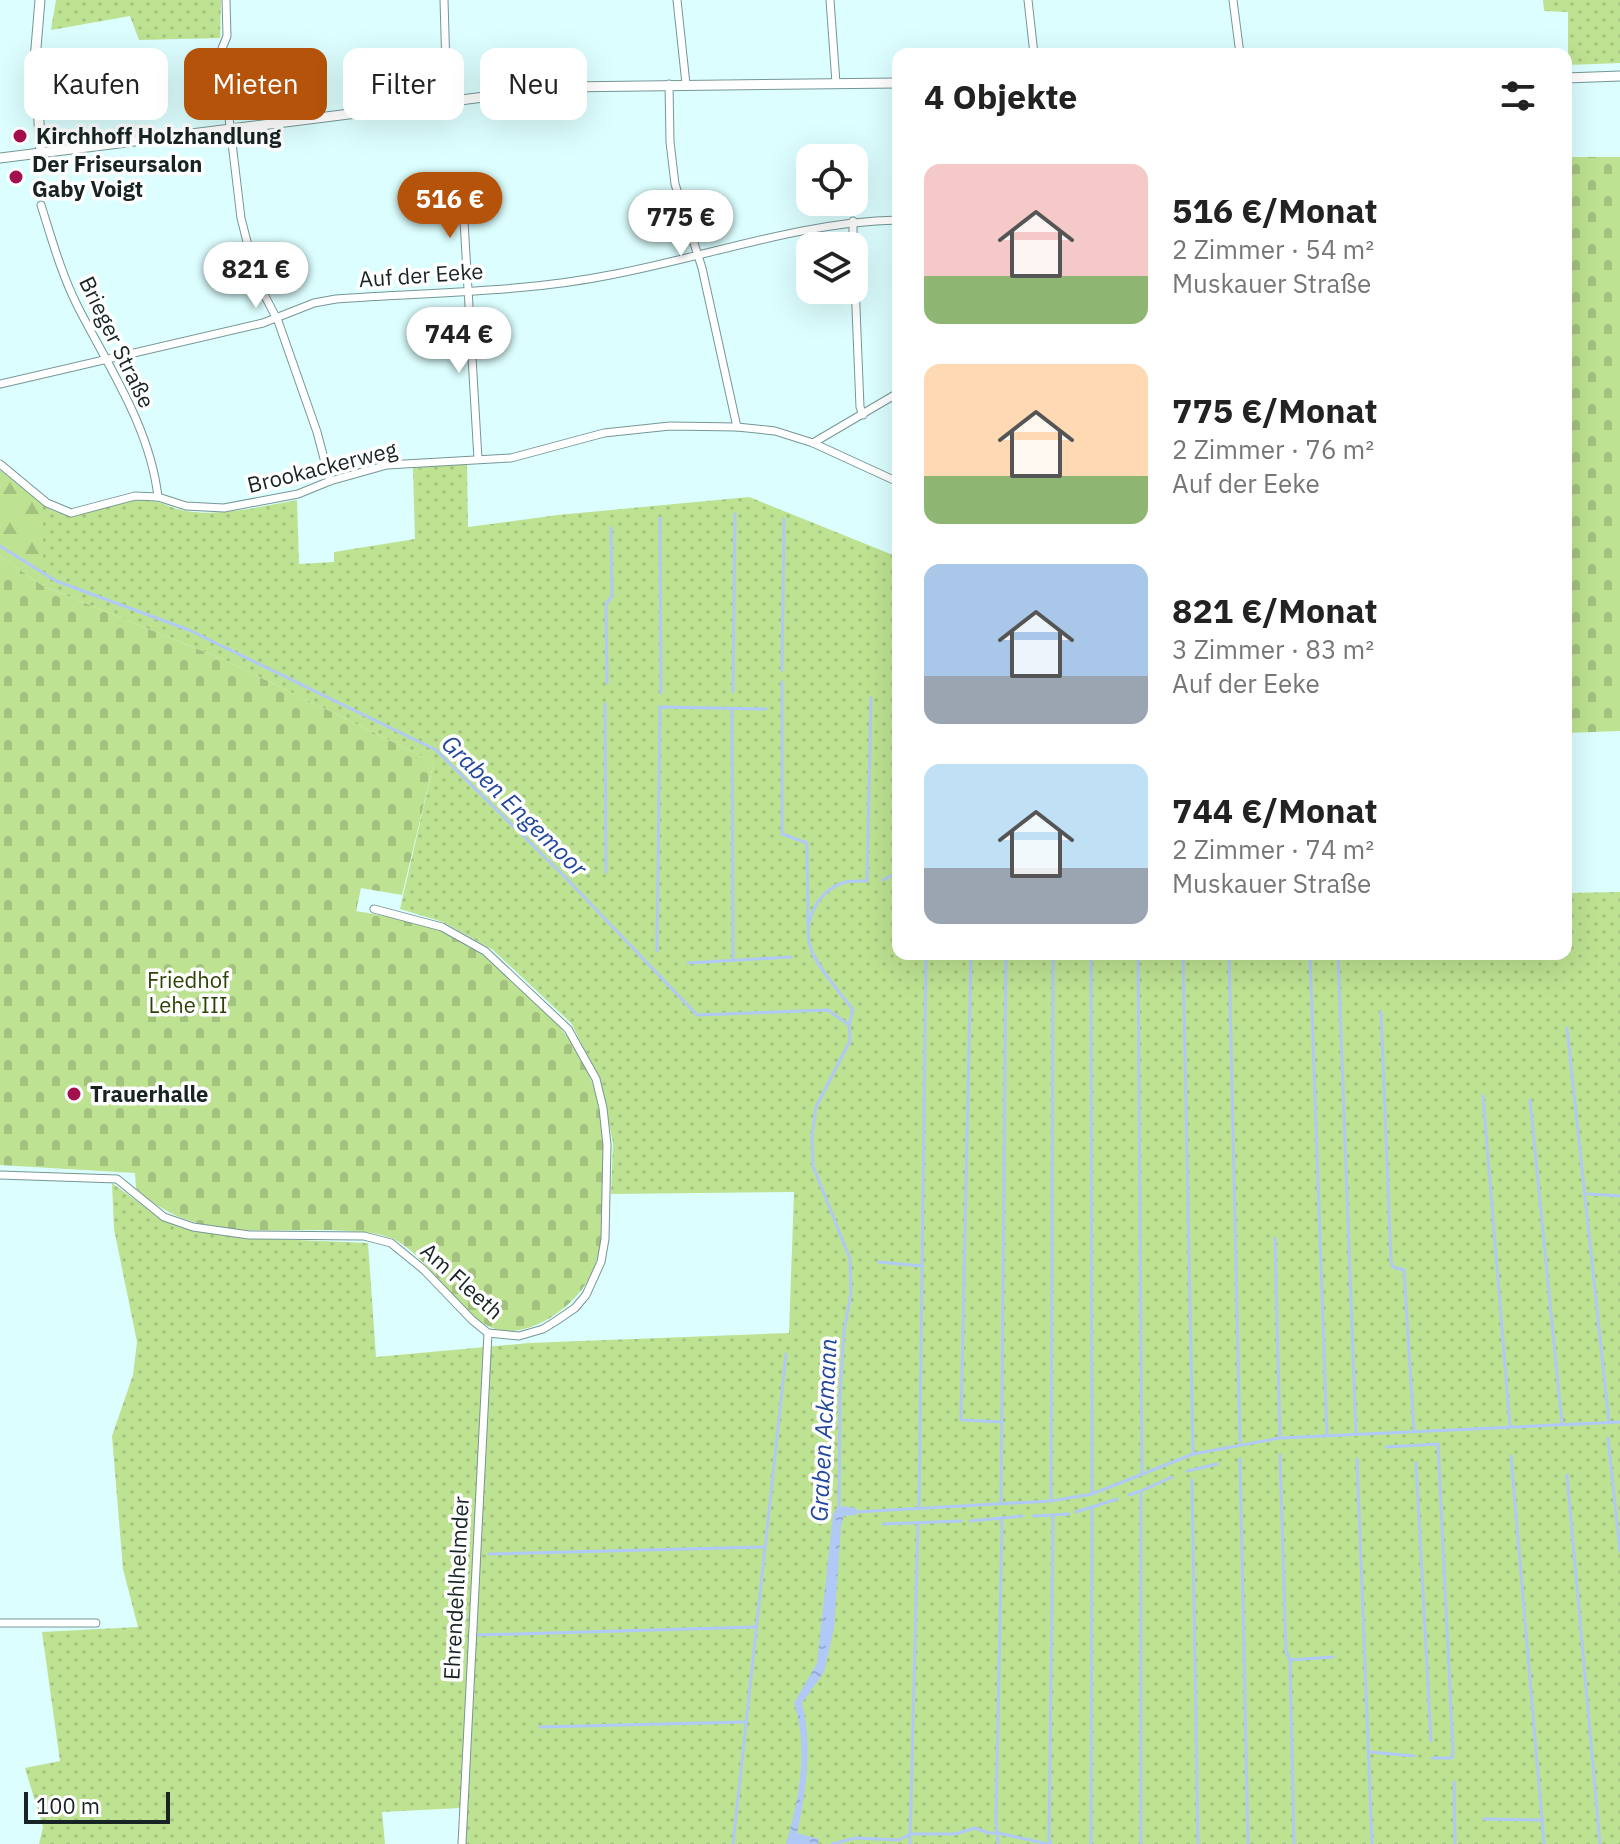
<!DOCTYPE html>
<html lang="de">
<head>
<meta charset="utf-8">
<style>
	body { margin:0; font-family:"IBM Plex Sans",sans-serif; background:#f6f6f6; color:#222; height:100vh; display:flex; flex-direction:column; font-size:30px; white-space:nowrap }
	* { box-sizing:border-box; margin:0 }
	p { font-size:26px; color:#767676 }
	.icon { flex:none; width:44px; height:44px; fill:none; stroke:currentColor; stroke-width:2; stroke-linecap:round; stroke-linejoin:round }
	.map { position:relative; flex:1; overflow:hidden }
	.details { position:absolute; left:892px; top:48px; width:680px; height:912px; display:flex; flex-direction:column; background:#fff; border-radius:16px; box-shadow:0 8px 32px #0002 }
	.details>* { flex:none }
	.guide { position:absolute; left:24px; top:48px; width:748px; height:72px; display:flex; gap:16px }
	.buttons { position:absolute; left:796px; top:144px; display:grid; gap:16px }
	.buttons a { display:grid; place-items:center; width:72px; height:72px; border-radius:16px; background:#fff; box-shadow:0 8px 32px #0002; font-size:40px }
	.scale { position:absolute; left:24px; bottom:20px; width:146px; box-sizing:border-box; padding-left:8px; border:4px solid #182424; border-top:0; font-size:22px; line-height:28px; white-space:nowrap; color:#182424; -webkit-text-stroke:6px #fff; paint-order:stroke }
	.price { position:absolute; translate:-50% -68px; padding:0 18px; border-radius:28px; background:#fff; color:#222; font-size:26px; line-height:52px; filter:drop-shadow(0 2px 4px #0008) }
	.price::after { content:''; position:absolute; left:50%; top:48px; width:24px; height:18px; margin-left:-12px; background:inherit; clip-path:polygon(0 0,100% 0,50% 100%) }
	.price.active { background:#b45309; color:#fff }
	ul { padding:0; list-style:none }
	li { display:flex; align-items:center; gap:24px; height:200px; padding:0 32px }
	li span { display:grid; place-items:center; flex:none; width:224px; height:160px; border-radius:16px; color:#555 }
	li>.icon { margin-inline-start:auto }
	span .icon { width:96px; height:96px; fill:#fffc; stroke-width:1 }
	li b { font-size:34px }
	h2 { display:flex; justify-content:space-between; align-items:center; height:96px; padding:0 32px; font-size:34px }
	.chip { padding:0 28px; border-radius:16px; background:#fff; box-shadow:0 8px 32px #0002; font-size:28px; line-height:72px }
	.chip.active { background:#b45309; color:#fff }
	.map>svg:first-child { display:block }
</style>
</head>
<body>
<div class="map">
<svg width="1620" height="1844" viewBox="0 0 1620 1844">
	<defs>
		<pattern id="green-dots" width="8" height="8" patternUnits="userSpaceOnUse" patternTransform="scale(2)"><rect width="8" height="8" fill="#bde291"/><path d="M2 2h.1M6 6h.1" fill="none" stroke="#a2c27d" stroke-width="1.8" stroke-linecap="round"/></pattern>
		<pattern id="forest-firs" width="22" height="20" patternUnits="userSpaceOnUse" patternTransform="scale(2)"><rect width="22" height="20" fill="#bde291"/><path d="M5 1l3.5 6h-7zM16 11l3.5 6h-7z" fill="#a2c27d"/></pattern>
		<pattern id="cemetery-stones" width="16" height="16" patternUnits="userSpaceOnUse" patternTransform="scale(2)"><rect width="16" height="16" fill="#bde291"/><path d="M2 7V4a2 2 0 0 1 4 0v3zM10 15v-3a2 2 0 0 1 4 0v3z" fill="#a2c27d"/></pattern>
		<pattern id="water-ripples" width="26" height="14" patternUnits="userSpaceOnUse" patternTransform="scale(2)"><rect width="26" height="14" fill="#b0c9f7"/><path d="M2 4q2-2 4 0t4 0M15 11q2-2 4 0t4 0" fill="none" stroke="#97acd4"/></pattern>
	</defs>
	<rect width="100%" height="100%" fill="#dcfefe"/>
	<!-- green -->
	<g fill="url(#green-dots)">
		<polygon points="56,0 221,0 220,38 139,40 130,16 51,30"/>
		<polygon points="1543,0 1620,0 1620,63 1568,65 1568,12 1544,11"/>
		<path d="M467 464 468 527 558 515 749 497 898 557V954H1566V893L1620 892V1844H458L460 1808 382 1812 385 1844H39L43 1827 25 1768 60 1761 42 1632 138 1627 123 1569 112 1436 133 1375 137 1342 114 1229 112 1183 163 1220 248 1238 368 1243 376 1357 529 1343 789 1333 794 1192 611 1194 613 1143 600 1080 571 1023 493 950 443 922 400 909 434 762 227 661 43 586V505C78 529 108 499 145 500 159 500 172 509 186 511 223 517 261 506 297 500L299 564 334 562V552L415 539 413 468Z"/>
	</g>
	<!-- forest -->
	<polygon fill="url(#forest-firs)" points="0,470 43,505 43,586 0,556"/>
	<!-- cemetery -->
	<g fill="url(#cemetery-stones)">
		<polygon points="1566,157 1620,157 1620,731 1566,733"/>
		<path d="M0 556 43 586 227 661 434 762 402 895 361 888 356 911C384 916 413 920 439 929 475 941 546 1006 568 1038 576 1050 586 1066 591 1080 608 1124 614 1243 587 1282 571 1307 542 1328 513 1331 466 1336 433 1255 391 1238 382 1235 370 1232 361 1232 282 1223 199 1250 136 1188L135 1173 0 1165Z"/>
	</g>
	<!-- water -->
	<path fill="url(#water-ripples)" d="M843 1506 856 1508V1515L844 1516 841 1526 834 1629 824 1672 802 1703C813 1744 806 1792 797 1833L819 1839 818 1844H786C799 1799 809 1748 794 1703L817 1663 833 1514 837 1508Z"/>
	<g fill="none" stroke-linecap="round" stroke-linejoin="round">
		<!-- stream -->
		<g stroke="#b0c9f7" stroke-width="3">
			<polyline points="660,518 661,693"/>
			<polyline points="0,546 56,581 189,630 436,750 563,875 697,1015 828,1010 849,1025"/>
			<polyline points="782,670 784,519"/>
			<polyline points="782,682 782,834 807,843 808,925"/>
			<polyline points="607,683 606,604 612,596 611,528"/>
			<polyline points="733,692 735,514"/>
			<polyline points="605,704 606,872"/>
			<polyline points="732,708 733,960"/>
			<polyline points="883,880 898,872"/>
			<polyline points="657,951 660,707 766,709"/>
			<polyline points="971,954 961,1420 1002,1422"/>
			<polyline points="1091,954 1092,1494"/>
			<polyline points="1138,954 1142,1474"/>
			<polyline points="1183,954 1193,1454"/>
			<polyline points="1229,954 1240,1442"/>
			<polyline points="1310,954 1327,1436"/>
			<polyline points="1338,954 1356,1434"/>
			<polyline points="688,963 791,957"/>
			<polyline points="1381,1012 1391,1261 1393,1267 1404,1270 1414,1431"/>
			<polyline points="1567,1028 1609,1422"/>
			<polyline points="1483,1096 1510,1426"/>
			<polyline points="1530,1100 1562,1424"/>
			<polyline points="1588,1194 1620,1196"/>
			<polyline points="1275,1238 1280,1438"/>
			<polyline points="879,1262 922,1266"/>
			<polyline points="1608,1438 1620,1551"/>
			<polyline points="1386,1447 1438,1444 1453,1752 1452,1758 1432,1758"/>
			<polyline points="1280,1455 1286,1652 1290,1660 1294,1844"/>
			<polyline points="1511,1456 1544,1844"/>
			<polyline points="1240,1459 1248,1844"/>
			<polyline points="1357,1459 1372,1844"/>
			<polyline points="1416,1463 1431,1741"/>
			<polyline points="1187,1471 1217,1464"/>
			<polyline points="1567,1475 1600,1844"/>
			<polyline points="1192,1480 1198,1844"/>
			<polyline points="1141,1491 1172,1477"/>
			<polyline points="1129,1495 1141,1491 1141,1844"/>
			<polyline points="1051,1501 1053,954"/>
			<polyline points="1001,1502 1006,954"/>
			<polyline points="919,1509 926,954"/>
			<path d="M839 1511 840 1396 844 1331 851 1293 850 1259 813 1166 812 1137 816 1107 850 1041 849 1025 853 1010C842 995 815 964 811 949 802 923 816 893 842 883 850 880 859 881 867 881L871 698"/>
			<polyline points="855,1512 1051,1501 1092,1494 1193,1454 1280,1438 1620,1422"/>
			<polyline points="1076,1512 1117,1499"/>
			<polyline points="1053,1515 1069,1514"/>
			<polyline points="1033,1516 1053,1515 1049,1840 1051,1844"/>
			<polyline points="970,1521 1022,1516"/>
			<polyline points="883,1524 961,1521"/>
			<polyline points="489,1554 764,1547"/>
			<polyline points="478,1635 755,1627"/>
			<polyline points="1290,1660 1333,1657"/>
			<polyline points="540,1727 744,1722"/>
			<polyline points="1370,1752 1414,1756"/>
			<polyline points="1454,1782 1455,1844"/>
			<polyline points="1484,1819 1542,1820"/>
			<polyline points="733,1844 786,1354"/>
			<polyline points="832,1844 855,1838 899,1840 910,1834 955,1834 975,1828 988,1833 998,1833 1048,1844"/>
			<polyline points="910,1844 918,1524"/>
			<polyline points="998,1844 996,1819 1002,1523 999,1518"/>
			<polyline points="1091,1844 1092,1507"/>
		</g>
		<!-- minor casing -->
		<g stroke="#769696" stroke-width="9">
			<g id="minor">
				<polyline points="226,0 227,36 221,51 241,218 257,281 278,321 317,432 330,481"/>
				<polyline points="444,0 447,102"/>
				<polyline points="677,0 686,84"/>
				<polyline points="830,0 836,83"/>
				<polyline points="1028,0 1034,54"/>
				<polyline points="1233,0 1240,54"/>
				<polyline points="669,84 670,142 675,184 702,268 737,427"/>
				<polyline points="462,187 478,459"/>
				<path d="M41 205C52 240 62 276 79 309 110 369 150 428 158 497"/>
				<polyline points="853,221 853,246"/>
				<polyline points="854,259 860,407 863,415"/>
				<path d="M0 384 263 323 314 303 336 299C427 292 521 293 610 275 707 257 799 222 898 220"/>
				<polyline points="813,443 898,393"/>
				<polyline points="0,464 47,503 71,513 135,496 158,497 186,506 224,508 298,494 330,481 387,465 511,458 604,433 670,426 737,427 775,431 813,443 898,482"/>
				<polyline points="0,1175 117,1179 164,1217 193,1227 249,1235 364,1236 391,1243 424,1270 472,1320 488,1333 519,1336 543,1329 556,1321 575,1308 586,1295 601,1262 605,1239 607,1145 603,1108 596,1079 568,1029 485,951 442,927 374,909"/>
				<polyline points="0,1623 96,1623"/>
				<polyline points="462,1844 488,1333"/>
			</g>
		</g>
		<!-- tertiary casing -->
		<g stroke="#769696" stroke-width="11">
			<g id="tertiary">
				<polyline points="40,0 35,60 41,154"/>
				<polyline points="1566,78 1620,76"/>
				<polyline points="0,158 563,87 898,83"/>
			</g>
		</g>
		<!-- minor -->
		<use href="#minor" stroke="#fff" stroke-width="7"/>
		<!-- tertiary -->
		<use href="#tertiary" stroke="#fff" stroke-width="9"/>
	</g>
	<!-- markers -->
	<g fill="#a4104d" stroke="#fff" stroke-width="3">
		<circle cx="20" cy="136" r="8"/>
		<circle cx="16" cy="177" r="8"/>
		<circle cx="74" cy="1094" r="8"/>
	</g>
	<g text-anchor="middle" stroke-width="7" stroke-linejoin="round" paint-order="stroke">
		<!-- poi labels -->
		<g font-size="22" font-weight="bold" fill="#182424" stroke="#fff" text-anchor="start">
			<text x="36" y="144">Kirchhoff Holzhandlung</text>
			<text x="32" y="172">Der Friseursalon<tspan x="32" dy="25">Gaby Voigt</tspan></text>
			<text x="90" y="1102">Trauerhalle</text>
		</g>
		<!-- street labels -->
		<g font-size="22" fill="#182424" stroke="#fff">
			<text transform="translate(421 275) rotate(-4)" y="8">Auf der Eeke</text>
			<text transform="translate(117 342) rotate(64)" y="8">Brieger Straße</text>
			<text transform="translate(322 467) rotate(-14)" y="8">Brookackerweg</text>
			<text transform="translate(462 1281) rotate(42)" y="8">Am Fleeth</text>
			<text transform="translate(456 1588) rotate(-87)" y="8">Ehrendehlhelmder</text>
		</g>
		<!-- park labels -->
		<g font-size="22" fill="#2d4304" stroke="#fff">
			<text x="188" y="988">Friedhof<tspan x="188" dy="25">Lehe III</tspan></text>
		</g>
		<!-- water labels -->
		<g font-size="24" font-style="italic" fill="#21479e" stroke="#fff">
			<text transform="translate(514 806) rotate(44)" y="8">Graben Engemoor</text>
			<text transform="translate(824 1430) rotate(-87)" y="8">Graben Ackmann</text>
		</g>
	</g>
</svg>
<div class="buttons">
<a><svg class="icon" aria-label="locate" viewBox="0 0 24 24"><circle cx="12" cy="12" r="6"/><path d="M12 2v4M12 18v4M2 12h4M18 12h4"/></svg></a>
<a><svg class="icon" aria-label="layers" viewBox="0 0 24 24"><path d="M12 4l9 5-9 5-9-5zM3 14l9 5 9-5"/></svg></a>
</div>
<div class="scale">100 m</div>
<b class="price active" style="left:450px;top:240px">516 €</b>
<b class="price" style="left:681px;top:258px">775 €</b>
<b class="price" style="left:256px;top:310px">821 €</b>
<b class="price" style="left:459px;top:375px">744 €</b>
<div class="guide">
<a class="chip">Kaufen</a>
<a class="chip active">Mieten</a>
<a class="chip">Filter</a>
<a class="chip">Neu</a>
</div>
<section class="details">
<h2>4 Objekte<svg class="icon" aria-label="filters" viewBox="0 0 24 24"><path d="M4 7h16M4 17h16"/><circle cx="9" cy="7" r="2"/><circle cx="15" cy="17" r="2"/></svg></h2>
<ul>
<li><span style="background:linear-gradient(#f6c9c9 70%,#8fb573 0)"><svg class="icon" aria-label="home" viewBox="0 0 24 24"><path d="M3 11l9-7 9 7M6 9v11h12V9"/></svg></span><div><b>516 €/Monat</b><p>2 Zimmer · 54 m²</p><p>Muskauer Straße</p></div></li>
<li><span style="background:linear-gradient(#ffd9b3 70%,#8fb573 0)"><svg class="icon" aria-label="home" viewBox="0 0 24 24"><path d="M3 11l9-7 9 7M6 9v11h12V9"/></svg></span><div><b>775 €/Monat</b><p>2 Zimmer · 76 m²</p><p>Auf der Eeke</p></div></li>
<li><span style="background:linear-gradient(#a9c7e8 70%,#9aa5b1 0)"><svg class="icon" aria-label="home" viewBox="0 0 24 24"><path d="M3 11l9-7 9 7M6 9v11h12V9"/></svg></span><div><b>821 €/Monat</b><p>3 Zimmer · 83 m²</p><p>Auf der Eeke</p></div></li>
<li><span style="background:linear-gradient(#bfe0f5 65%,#9aa5b1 0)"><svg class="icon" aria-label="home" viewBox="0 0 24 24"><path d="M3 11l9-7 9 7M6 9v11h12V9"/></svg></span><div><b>744 €/Monat</b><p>2 Zimmer · 74 m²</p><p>Muskauer Straße</p></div></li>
</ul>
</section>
</div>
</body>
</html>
